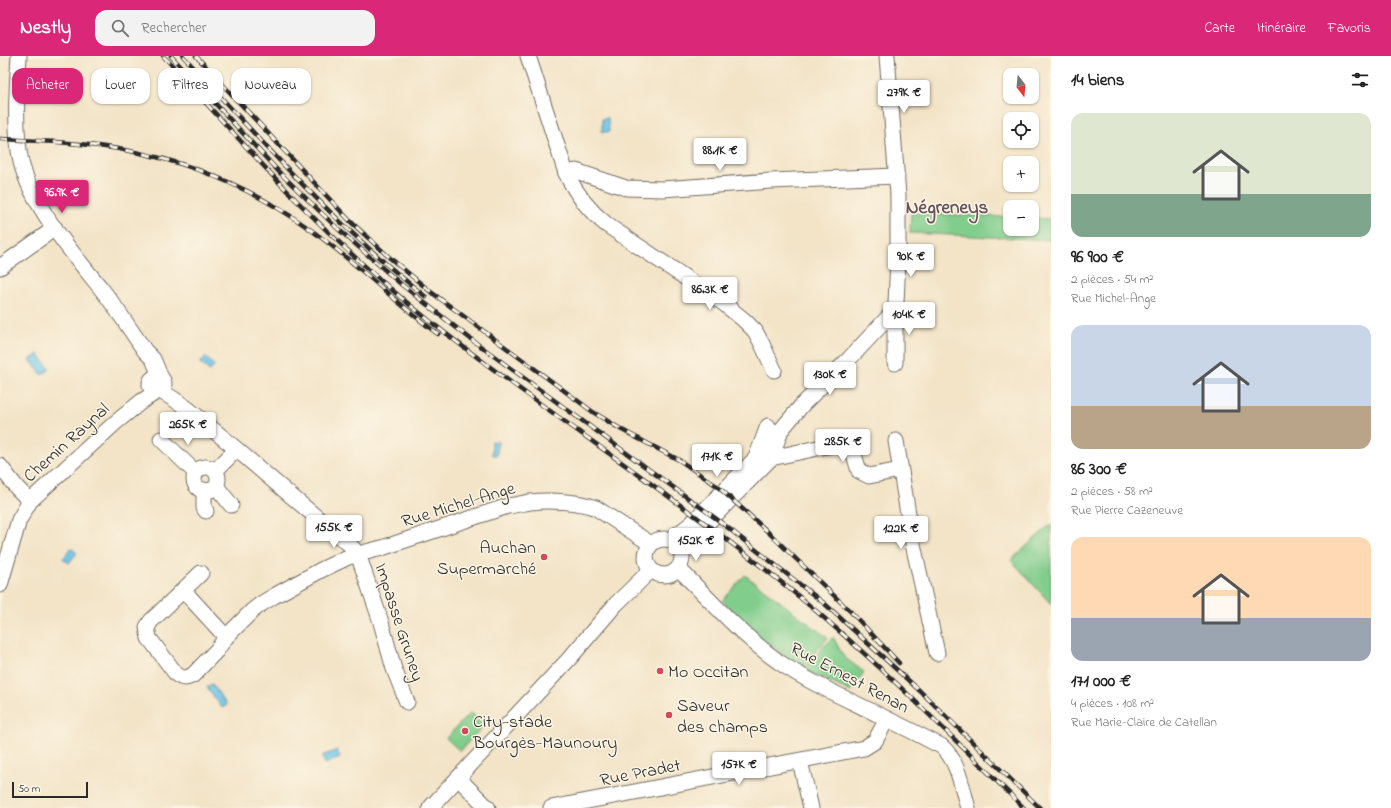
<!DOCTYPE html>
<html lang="fr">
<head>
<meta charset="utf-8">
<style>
	body { margin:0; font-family:"Indie Flower",sans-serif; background:#f2f2f2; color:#222; height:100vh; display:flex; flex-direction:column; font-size:15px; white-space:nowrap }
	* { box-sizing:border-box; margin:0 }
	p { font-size:13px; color:#767676 }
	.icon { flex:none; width:22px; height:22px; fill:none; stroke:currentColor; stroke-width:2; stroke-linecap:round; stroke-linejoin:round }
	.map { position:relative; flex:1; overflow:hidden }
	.panel { display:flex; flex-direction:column; background:#fff; width:340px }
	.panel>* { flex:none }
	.banner { position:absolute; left:12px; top:12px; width:380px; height:36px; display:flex; gap:8px }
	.needle { width:26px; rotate:164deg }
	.controls { position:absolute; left:1003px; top:12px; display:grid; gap:8px }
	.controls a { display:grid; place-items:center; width:36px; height:36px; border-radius:8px; background:#fff; box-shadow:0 1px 3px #0004; font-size:20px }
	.scale { position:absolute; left:12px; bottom:10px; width:76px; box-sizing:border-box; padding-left:4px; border:2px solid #2b2b2b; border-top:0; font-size:11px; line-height:14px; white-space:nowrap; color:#2b2b2b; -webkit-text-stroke:3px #fcf5e5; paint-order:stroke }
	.price { position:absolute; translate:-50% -34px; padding:0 9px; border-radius:4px; background:#fff; color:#222; font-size:13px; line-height:26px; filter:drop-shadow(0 1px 2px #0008) }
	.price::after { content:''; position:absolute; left:50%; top:24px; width:12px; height:9px; margin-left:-6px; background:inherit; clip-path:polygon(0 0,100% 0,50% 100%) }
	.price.active { background:#db2777; color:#fff }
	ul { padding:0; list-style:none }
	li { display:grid; align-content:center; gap:8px; height:212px; padding:0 20px }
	li span { display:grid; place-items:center; height:124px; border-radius:12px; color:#555 }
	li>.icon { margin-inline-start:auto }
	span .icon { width:72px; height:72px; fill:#fffc; stroke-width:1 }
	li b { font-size:17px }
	h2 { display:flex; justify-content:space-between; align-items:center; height:48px; padding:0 20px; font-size:17px }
	.pill { padding:0 14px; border-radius:12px; background:#fff; box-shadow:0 1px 3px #0004; font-size:14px; line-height:36px }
	.pill.active { background:#db2777; color:#fff }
	header { display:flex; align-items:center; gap:24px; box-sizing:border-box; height:56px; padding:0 20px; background:#db2777; color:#fff }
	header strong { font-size:19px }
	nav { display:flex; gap:22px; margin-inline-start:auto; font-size:14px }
	.search { width:280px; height:36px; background:#f2f2f2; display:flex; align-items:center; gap:10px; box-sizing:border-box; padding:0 14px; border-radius:12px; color:#767676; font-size:15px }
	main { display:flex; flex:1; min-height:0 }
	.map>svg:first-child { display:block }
</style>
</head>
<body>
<header>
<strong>Nestly</strong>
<div class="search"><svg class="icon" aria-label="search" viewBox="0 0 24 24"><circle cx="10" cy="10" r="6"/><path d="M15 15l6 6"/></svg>Rechercher</div>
<nav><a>Carte</a><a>Itinéraire</a><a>Favoris</a></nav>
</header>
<main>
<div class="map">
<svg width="1051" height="752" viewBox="0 0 1051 752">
	<rect width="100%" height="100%" fill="#fcf5e5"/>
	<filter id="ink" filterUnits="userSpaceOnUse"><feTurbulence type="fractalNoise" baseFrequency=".025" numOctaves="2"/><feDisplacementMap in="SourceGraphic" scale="8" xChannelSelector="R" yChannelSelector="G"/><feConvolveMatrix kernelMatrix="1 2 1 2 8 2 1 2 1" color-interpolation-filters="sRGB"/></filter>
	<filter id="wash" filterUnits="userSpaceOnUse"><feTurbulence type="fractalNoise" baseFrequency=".012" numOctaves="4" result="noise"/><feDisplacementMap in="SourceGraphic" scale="16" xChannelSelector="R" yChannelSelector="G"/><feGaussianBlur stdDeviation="0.9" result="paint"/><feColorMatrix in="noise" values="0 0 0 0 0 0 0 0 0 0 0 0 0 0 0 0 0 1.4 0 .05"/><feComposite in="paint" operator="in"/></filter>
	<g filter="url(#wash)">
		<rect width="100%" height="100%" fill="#f3e4c8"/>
		<!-- green -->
		<g fill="#81cd8c" stroke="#567c5c">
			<polygon points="911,157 1010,161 1010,173 1032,173 1032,162 1051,163 1051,184 910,177"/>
			<polygon points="1051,468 1051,548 1011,504"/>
			<polygon points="745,519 828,582 801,612 768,588 722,545"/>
			<polygon points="833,581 844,601 864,616 851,636 803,613"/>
			<polygon points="471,656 484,669 460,695 446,682"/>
		</g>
		<!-- water -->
		<g fill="#6ac5e8" stroke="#4a788a">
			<polygon points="608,62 609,76 602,76 602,63"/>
			<polygon points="38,298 50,313 42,319 30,304"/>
			<polygon points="205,301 215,310 210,315 200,307"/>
			<polygon points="492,385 498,386 497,399 492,399"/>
			<polygon points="71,492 77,497 69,507 63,503"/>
			<polygon points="212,628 227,649 222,652 207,631"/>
			<polygon points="337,694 340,702 325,708 322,700"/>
		</g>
	</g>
	<g filter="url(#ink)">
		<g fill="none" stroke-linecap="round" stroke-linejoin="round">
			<!-- minor casing -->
			<g stroke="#716c62" stroke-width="17">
				<g id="minor">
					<path d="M19 0C17 32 14 74 21 106 32 151 75 200 103 235 118 254 131 275 145 295L153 303 161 322"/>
					<path d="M528 0 566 117C576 138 588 154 607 169L723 247 744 264 755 275 762 288 774 314"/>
					<polyline points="887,0 898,139 898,203 895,269 895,307"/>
					<polyline points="566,117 576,115 626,132 663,133 771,125 897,120"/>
					<polyline points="0,211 55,172"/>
					<circle cx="157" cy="328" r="7"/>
					<path d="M160 335C185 348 206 368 228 386 268 420 308 455 349 488L358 498 382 492 508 450C516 449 523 447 530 446 549 444 578 445 596 452L651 488"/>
					<polyline points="161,383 196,417"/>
					<polyline points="896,385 913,488 937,597"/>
					<polyline points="771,402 850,385 859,415 869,420 900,414"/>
					<polyline points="0,410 17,432 30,445"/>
					<circle cx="206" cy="423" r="12"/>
					<polyline points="215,415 236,394"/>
					<polyline points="216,430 231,449"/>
					<polyline points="204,434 204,452 206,455"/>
					<circle cx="664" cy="501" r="18"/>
					<polyline points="670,484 691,468 756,402 768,370"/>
					<polyline points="681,494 771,402 781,374 803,348 850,302 896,253"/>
					<path d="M679 513C711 545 741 579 779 606 810 627 845 642 879 659 900 669 920 679 941 690 958 703 962 732 968 752"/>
					<path d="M201 517 151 565 147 571 149 582 176 618C182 623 186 623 193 619L217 594 226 581 252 555 261 548 274 540 321 514 346 502 358 498 380 563 394 613 407 646"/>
					<polyline points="0,529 19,464 30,445 115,367 142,345 158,335"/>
					<polyline points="183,534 226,581"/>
					<polyline points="800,705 811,752"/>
					<polyline points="458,722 488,752"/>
					<polyline points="430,752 569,603 616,548 651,514"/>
					<polyline points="551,752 864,692 875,685 887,663"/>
				</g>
			</g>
			<!-- minor -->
			<use href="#minor" stroke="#fff" stroke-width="15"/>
			<!-- rail casing -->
			<g stroke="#2b2b2b" stroke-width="4.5">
				<g id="rail">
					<polyline points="163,0 173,10"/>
					<polyline points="171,0 280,117 337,172 402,229 472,284 718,464 825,548 920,635 1040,752"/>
					<path d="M183 0C260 84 336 170 426 241"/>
					<polyline points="196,0 350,165 390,202 431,236 593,356 622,374 679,404 717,430 767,475 851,556 899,607"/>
					<path d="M194 34C228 71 261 108 296 144 338 187 383 228 431 266 547 357 671 437 786 530 870 598 947 676 1024 752"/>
					<path d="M0 83C43 85 87 87 130 95 192 107 252 133 304 169 352 202 392 244 438 278"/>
				</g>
			</g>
			<!-- rail -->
			<use href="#rail" stroke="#fcf5e5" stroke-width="3" stroke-dasharray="9" stroke-linecap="butt"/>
		</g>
	</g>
	<!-- markers -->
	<g fill="#d1495b" stroke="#fcf5e5" stroke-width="1.5">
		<circle cx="544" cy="501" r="4"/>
		<circle cx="660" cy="615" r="4"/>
		<circle cx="669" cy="659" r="4"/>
		<circle cx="465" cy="675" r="4"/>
	</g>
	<g text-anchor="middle" stroke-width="3" stroke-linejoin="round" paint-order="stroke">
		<!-- street labels -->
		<g font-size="18" fill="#2b2b2b" stroke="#fcf5e5">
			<text transform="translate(66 386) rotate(-42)" y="6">Chemin Raynal</text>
			<text transform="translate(458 448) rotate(-17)" y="6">Rue Michel-Ange</text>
			<text transform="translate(400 566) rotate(72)" y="6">Impasse Gruney</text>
			<text transform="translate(850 621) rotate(28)" y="6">Rue Ernest Renan</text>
			<text transform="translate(640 716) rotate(-11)" y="6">Rue Pradet</text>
		</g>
		<!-- poi labels -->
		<g font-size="18" fill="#2b2b2b" stroke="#fcf5e5" text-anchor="start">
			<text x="536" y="497" text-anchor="end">Auchan<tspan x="536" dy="21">Supermarché</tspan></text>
			<text x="668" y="621">Mo Occitan</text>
			<text x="677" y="655">Saveur<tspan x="677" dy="21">des champs</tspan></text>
			<text x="473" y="671">City-stade<tspan x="473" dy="21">Bourgès-Maunoury</tspan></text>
		</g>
		<!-- neighbourhood labels -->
		<g font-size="19" font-weight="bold" fill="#64525d" stroke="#fcf5e5">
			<text x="947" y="157">Négreneys</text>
		</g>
	</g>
</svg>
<div class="controls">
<a><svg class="needle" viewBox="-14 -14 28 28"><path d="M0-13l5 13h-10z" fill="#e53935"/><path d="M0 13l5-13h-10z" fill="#767676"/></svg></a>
<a><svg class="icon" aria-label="locate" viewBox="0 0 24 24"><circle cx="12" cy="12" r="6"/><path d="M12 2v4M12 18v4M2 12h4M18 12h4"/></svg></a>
<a>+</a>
<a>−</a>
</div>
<div class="scale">50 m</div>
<b class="price" style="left:904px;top:58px">279K €</b>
<b class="price" style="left:720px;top:116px">88.1K €</b>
<b class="price active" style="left:62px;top:158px">96.9K €</b>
<b class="price" style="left:911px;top:222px">90K €</b>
<b class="price" style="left:710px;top:255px">86.3K €</b>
<b class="price" style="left:909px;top:280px">104K €</b>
<b class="price" style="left:830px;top:340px">130K €</b>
<b class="price" style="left:188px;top:390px">265K €</b>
<b class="price" style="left:843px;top:407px">285K €</b>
<b class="price" style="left:717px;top:422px">171K €</b>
<b class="price" style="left:334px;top:493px">155K €</b>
<b class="price" style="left:901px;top:494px">122K €</b>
<b class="price" style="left:696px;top:506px">152K €</b>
<b class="price" style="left:739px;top:730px">157K €</b>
<div class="banner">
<a class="pill active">Acheter</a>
<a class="pill">Louer</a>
<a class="pill">Filtres</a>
<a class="pill">Nouveau</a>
</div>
</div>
<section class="panel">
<h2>14 biens<svg class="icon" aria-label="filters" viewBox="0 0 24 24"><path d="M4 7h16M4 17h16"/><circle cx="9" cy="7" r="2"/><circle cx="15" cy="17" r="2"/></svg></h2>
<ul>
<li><span style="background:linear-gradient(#dfe7d0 65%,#7fa58c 0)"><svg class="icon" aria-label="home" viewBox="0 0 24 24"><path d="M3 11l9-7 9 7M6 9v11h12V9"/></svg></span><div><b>96 900 €</b><p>2 pièces · 54 m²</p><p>Rue Michel-Ange</p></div></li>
<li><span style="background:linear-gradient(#c9d6e8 65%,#b9a48a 0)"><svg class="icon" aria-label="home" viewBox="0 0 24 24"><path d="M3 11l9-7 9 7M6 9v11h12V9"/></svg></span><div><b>86 300 €</b><p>2 pièces · 58 m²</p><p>Rue Pierre Cazeneuve</p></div></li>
<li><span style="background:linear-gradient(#ffd9b3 65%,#9aa5b1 0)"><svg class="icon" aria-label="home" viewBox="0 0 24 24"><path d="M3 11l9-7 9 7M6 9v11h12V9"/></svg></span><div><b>171 000 €</b><p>4 pièces · 108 m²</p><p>Rue Marie-Claire de Catellan</p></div></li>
</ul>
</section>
</main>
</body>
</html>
